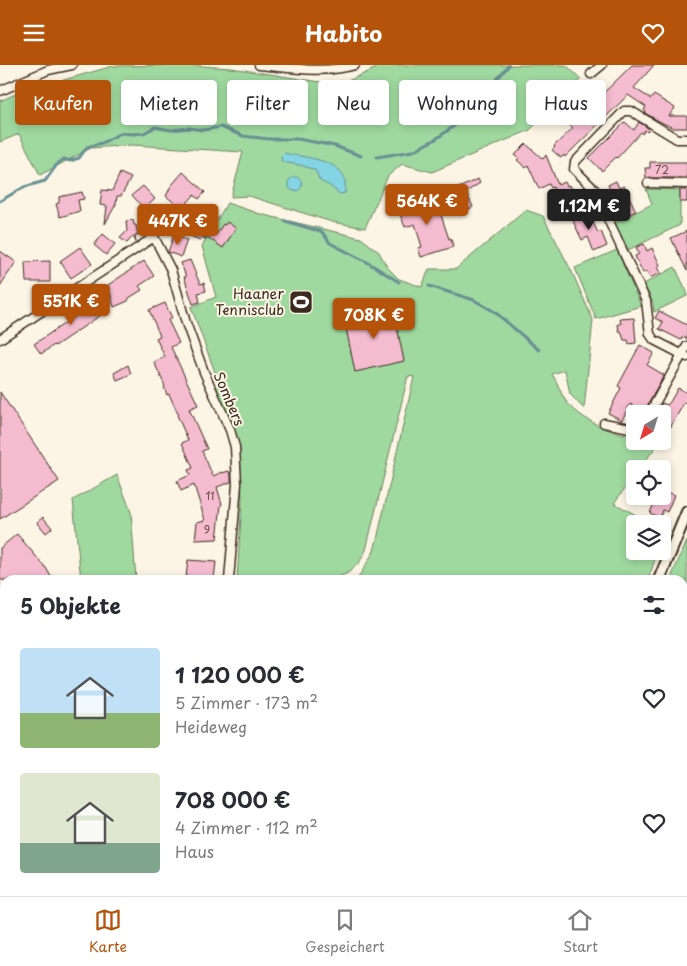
<!DOCTYPE html>
<html lang="de">
<head>
<meta charset="utf-8">
<style>
	body { margin:0; font-family:"Playpen Sans",sans-serif; background:#f7f7f7; color:#2b2b33; height:100vh; display:flex; flex-direction:column; font-size:19px; white-space:nowrap }
	* { box-sizing:border-box; margin:0 }
	p { font-size:16px; color:#7c7c81 }
	.icon { flex:none; width:28px; height:28px; fill:none; stroke:currentColor; stroke-width:2; stroke-linecap:round; stroke-linejoin:round }
	.map { position:relative; flex:1; overflow:hidden }
	.drawer { position:absolute; left:0px; top:510px; width:688px; height:321px; display:flex; flex-direction:column; background:#fff; border-radius:15px 15px 0 0; box-shadow:0 2px 8px #0003 }
	.drawer>* { flex:none }
	.hud { position:absolute; left:15px; top:15px; width:658px; height:45px; display:flex; gap:10px }
	.needle { width:32px; rotate:218deg }
	.fabs { position:absolute; left:626px; top:340px; display:grid; gap:10px }
	.fabs a { display:grid; place-items:center; width:45px; height:45px; border-radius:5px; background:#fff; box-shadow:0 2px 8px #0003; font-size:25px }
	.price { position:absolute; translate:-50% -42px; padding:0 11px; border-radius:5px; background:#b45309; color:#fff; font-size:16px; line-height:32px; filter:drop-shadow(0 1px 2px #0008) }
	.price::after { content:''; position:absolute; left:50%; top:30px; width:15px; height:11px; margin-left:-8px; background:inherit; clip-path:polygon(0 0,100% 0,50% 100%) }
	.price.on { background:#222; color:#fff }
	ul { padding:0; list-style:none }
	li { display:flex; align-items:center; gap:15px; height:125px; padding:0 20px }
	li span { display:grid; place-items:center; flex:none; width:140px; height:100px; border-radius:5px; color:#555 }
	li>.icon { margin-inline-start:auto }
	span .icon { width:60px; height:60px; fill:#fffc; stroke-width:1 }
	li b { font-size:21px }
	h2 { display:flex; justify-content:space-between; align-items:center; height:60px; padding:0 20px; font-size:21px }
	.pill { padding:0 18px; border-radius:5px; background:#fff; box-shadow:0 2px 8px #0003; font-size:18px; line-height:45px }
	.pill.on { background:#b45309; color:#fff }
	header { display:flex; justify-content:space-between; align-items:center; height:65px; padding:0 20px; background:#b45309; color:#fff; font-size:22px; font-weight:700 }
	.tab-bar { display:flex; justify-content:space-around; align-items:center; height:70px; border-top:1px solid #e1e1e2; background:#fff; font-size:14px; color:#7c7c81 }
	.tab-bar a { display:grid; justify-items:center; gap:2px }
	.tab-bar .on { color:#b45309 }
	.map>svg:first-child { display:block }
</style>
</head>
<body>
<header><svg class="icon" aria-label="menu" viewBox="0 0 24 24"><path d="M4 6h16M4 12h16M4 18h16"/></svg>Habito<svg class="icon" aria-label="heart" viewBox="0 0 24 24"><path d="M12 20l-8-8c-3-5 5-10 8-4 3-6 11-1 8 4z"/></svg></header>
<div class="map">
<svg width="687" height="831" viewBox="0 0 687 831">
	<rect width="100%" height="100%" fill="#fcf5e5"/>
	<filter id="ink" filterUnits="userSpaceOnUse"><feTurbulence type="fractalNoise" baseFrequency=".02" numOctaves="2"/><feDisplacementMap in="SourceGraphic" scale="10" xChannelSelector="R" yChannelSelector="G"/><feConvolveMatrix kernelMatrix="1 2 1 2 8 2 1 2 1" color-interpolation-filters="sRGB"/></filter>
	<g filter="url(#ink)">
		<!-- green -->
		<g fill="#9fd99f" stroke="#6d825e">
			<polygon points="186,0 231,3 326,18 350,15 383,0 566,0 581,14 530,65 432,107 402,99 388,111 365,163 332,157 249,131 231,132 243,87 132,80 91,83 40,110 19,69 0,77 0,36 18,28 113,1"/>
			<polygon points="646,124 680,125 680,160 628,185 615,158 652,139"/>
			<path d="M227 138 260 149 361 173 379 187 387 202 399 214 422 222 429 204H456L526 145 543 151 571 205 593 255 584 344 570 329 565 305 552 309C558 317 560 328 566 336 579 353 614 372 635 369V376H649L655 383 639 404H635V410L614 438 653 459H635V486H658L648 515H357L374 486 378 470 414 312 408 311 366 485 359 498 348 508 331 515H237L242 435 240 383 216 321 219 318 191 242 216 232 202 181Z"/>
			<polygon points="617,185 641,241 596,254 575,203"/>
			<polygon points="675,202 687,227 687,231 654,247 653,238 644,219"/>
			<polygon points="117,410 131,447 136,515 81,515 73,435"/>
			<polygon points="687,476 687,595 683,593 682,515 670,515"/>
			<polygon points="682,694 687,695 687,806 682,804"/>
			<polygon points="403,826 470,826 468,831 410,831 411,828"/>
		</g>
		<!-- water -->
		<g fill="#85d4e3" stroke="#679094">
			<path d="M284 88C301 92 337 94 344 112 346 117 345 123 345 128L340 129 330 121 320 116 315 105 300 100 282 97 281 91Z"/>
			<circle cx="295" cy="119" r="7"/>
		</g>
		<g fill="none" stroke-linecap="round" stroke-linejoin="round">
			<!-- stream -->
			<g stroke="#679094" stroke-width="3">
				<polyline points="377,92 413,86 436,74 469,50 488,25 509,0"/>
				<polyline points="0,136 24,122 45,116 58,98 64,94 70,96 79,93 87,82 102,78 121,68 132,69 144,68 155,62 171,65 189,63 203,65 221,62 243,71 269,74 298,74 335,81 361,91"/>
				<polyline points="285,156 322,167 330,178 367,197 399,217"/>
				<polyline points="429,221 474,235 495,247 539,285"/>
			</g>
		</g>
		<!-- building -->
		<g fill="#f5bcd0" stroke="#3b2a1e">
			<polygon points="632,0 654,0 634,23 651,34 654,30 675,43 669,51 687,51 687,63 673,63 655,54 645,48 646,47 644,45 646,42 628,30 565,92 564,90 561,93 552,85 555,82 554,81 573,63 570,61"/>
			<polygon points="625,57 634,65 639,57 649,64 647,67 645,65 642,69 641,67 617,93 616,92 602,106 589,93"/>
			<polygon points="526,79 543,94 546,90 558,120 565,117 567,121 569,120 570,123 572,123 576,133 561,138 553,122 551,123 549,119 539,124 528,100 526,103 517,95 519,93 515,90"/>
			<polygon points="650,97 687,97 687,113 646,113 645,103 650,103"/>
			<polygon points="183,107 205,127 199,134 194,130 182,144 166,131 171,121"/>
			<polygon points="120,108 131,113 121,131 117,131 116,139 105,159 107,141 100,140 102,125 112,126"/>
			<polygon points="478,114 480,118 466,127 473,142 463,147 452,126"/>
			<polygon points="616,116 619,123 624,121 636,146 629,149 625,141 615,146 607,129 611,127 608,120"/>
			<polygon points="143,121 155,134 144,144 132,130"/>
			<rect x="680" y="125" width="7" height="12"/>
			<polygon points="82,127 84,134 78,135 80,146 60,152 56,139 59,138 59,132"/>
			<polygon points="435,132 449,174 451,173 453,182 421,192 418,183 422,182 415,159 405,162 398,144"/>
			<polygon points="587,144 598,168 601,166 607,181 594,187 588,172 582,175 573,156 576,155 574,151"/>
			<polygon points="133,155 134,160 136,160 138,170 135,170 136,177 133,171 127,178 120,173 127,166 126,156"/>
			<polygon points="227,157 236,163 223,183 206,171 205,174 201,172 200,175 188,170 192,161 216,170 223,159 225,160"/>
			<polygon points="687,166 687,206 671,173"/>
			<polygon points="103,169 115,179 106,190 94,180"/>
			<polygon points="174,170 187,175 181,192 168,187"/>
			<polygon points="644,179 647,186 652,183 660,200 658,202 661,208 650,213 647,206 643,208 635,191 639,189 636,182"/>
			<polygon points="80,182 92,199 71,213 60,196"/>
			<polygon points="0,186 16,197 0,221"/>
			<polygon points="190,195 200,219 204,218 206,226 198,228 200,237 193,239 184,212 186,212 181,198"/>
			<polygon points="50,196 50,217 26,217 25,197"/>
			<polygon points="144,196 154,211 139,221 142,225 129,233 128,236 114,242 108,220"/>
			<polygon points="98,233 107,246 55,281 54,280 41,289 34,279 89,242 92,237"/>
			<polygon points="165,238 172,253 168,255 179,278 171,282 198,340 189,344 207,384 202,386 213,411 222,407 222,408 229,406 231,410 231,417 217,422 222,439 221,440 217,474 195,475 197,457 205,455 194,420 181,426 177,416 190,410 188,405 193,403 182,378 188,375 177,350 178,349 169,329 167,330 164,322 165,321 154,297 165,292 156,273 160,271 149,245"/>
			<polygon points="393,243 404,296 355,307 344,253"/>
			<polygon points="659,246 687,260 687,274 683,271 681,275 659,264 663,257 655,253"/>
			<polygon points="634,253 636,278 629,279 628,275 624,275 621,266 619,266 618,259 621,259 620,254"/>
			<polygon points="640,280 654,288 647,300 664,310 644,347 630,339 622,355 608,348 621,323 618,321"/>
			<polygon points="128,300 131,309 117,315 114,308"/>
			<polygon points="678,323 687,328 687,339 684,338 670,363 662,359 662,349 656,349 662,338 667,340 670,337"/>
			<polygon points="0,327 59,416 0,454"/>
			<polygon points="664,426 674,430 667,447 663,445 660,453 650,448 657,431 662,431"/>
			<polygon points="43,452 52,463 46,468 37,457"/>
			<polygon points="17,469 46,503 53,515 0,515 0,483"/>
			<polygon points="188,495 216,497 214,514 186,512"/>
		</g>
		<g fill="none" stroke-linecap="round" stroke-linejoin="round">
			<!-- minor casing -->
			<g stroke="#3b2a1e" stroke-width="11">
				<g id="minor">
					<path d="M259 0C290 3 325 9 355 0"/>
					<polyline points="591,9 602,0"/>
					<polyline points="0,26 48,5 72,0"/>
					<polyline points="687,74 677,74 631,46 624,46 575,97 574,104 594,124 646,236 650,269 654,275 687,292"/>
					<polyline points="648,118 687,119"/>
					<polyline points="0,274 154,172 171,205 186,258 204,307 230,365 235,382 237,419 229,515"/>
					<polyline points="649,349 687,281"/>
					<polyline points="604,358 635,364"/>
					<polyline points="626,826 639,831"/>
					<polyline points="511,831 513,826"/>
				</g>
			</g>
			<!-- secondary casing -->
			<g stroke="#3b2a1e" stroke-width="14">
				<g id="secondary">
					<polyline points="659,515 687,447"/>
					<polyline points="0,736 5,736"/>
				</g>
			</g>
			<!-- minor -->
			<use href="#minor" stroke="#fcf5e5" stroke-width="8"/>
			<!-- secondary -->
			<use href="#secondary" stroke="#fcf5e5" stroke-width="10"/>
		</g>
	</g>
	<!-- icons -->
	<defs>
		<g id="stadium-square" transform="scale(1.25)"><rect x="-9" y="-9" width="18" height="18" rx="4" fill="#3b2a1e" stroke="#fcf5e5"/><path d="M0-5a6.5 5 0 1 0 0 10a6.5 5 0 1 0 0-10ZM-3.5-1.8h7v3.6h-7Z" fill="#fff"/></g>
	</defs>
	<g fill-rule="evenodd">
		<use href="#stadium-square" x="301" y="237"/>
	</g>
	<g text-anchor="middle" stroke-width="4" stroke-linejoin="round" paint-order="stroke">
		<!-- number labels -->
		<g font-size="11" fill="#6a4e4a">
			<text x="662" y="109">72</text>
			<text x="210" y="435">11</text>
			<text x="207" y="469">9</text>
		</g>
		<!-- poi labels -->
		<g font-size="14" fill="#3b2a1e" stroke="#fcf5e5" text-anchor="end">
			<text x="284" y="234">Haaner<tspan x="284" dy="16">Tennisclub</tspan></text>
		</g>
		<!-- street labels -->
		<g font-size="14" fill="#3b2a1e" stroke="#fcf5e5">
			<text transform="translate(229 334) rotate(67)" y="5">Sombers</text>
		</g>
	</g>
</svg>
<div class="fabs">
<a><svg class="needle" viewBox="-14 -14 28 28"><path d="M0-13l5 13h-10z" fill="#e53935"/><path d="M0 13l5-13h-10z" fill="#7c7c81"/></svg></a>
<a><svg class="icon" aria-label="locate" viewBox="0 0 24 24"><circle cx="12" cy="12" r="6"/><path d="M12 2v4M12 18v4M2 12h4M18 12h4"/></svg></a>
<a><svg class="icon" aria-label="layers" viewBox="0 0 24 24"><path d="M12 4l9 5-9 5-9-5zM3 14l9 5 9-5"/></svg></a>
</div>
<b class="price" style="left:427px;top:161px">564K €</b>
<b class="price on" style="left:589px;top:166px">1.12M €</b>
<b class="price" style="left:178px;top:181px">447K €</b>
<b class="price" style="left:71px;top:261px">551K €</b>
<b class="price" style="left:374px;top:275px">708K €</b>
<div class="hud">
<a class="pill on">Kaufen</a>
<a class="pill">Mieten</a>
<a class="pill">Filter</a>
<a class="pill">Neu</a>
<a class="pill">Wohnung</a>
<a class="pill">Haus</a>
</div>
<section class="drawer">
<h2>5 Objekte<svg class="icon" aria-label="filters" viewBox="0 0 24 24"><path d="M4 7h16M4 17h16"/><circle cx="9" cy="7" r="2"/><circle cx="15" cy="17" r="2"/></svg></h2>
<ul>
<li><span style="background:linear-gradient(#bfe0f5 65%,#8fb573 0)"><svg class="icon" aria-label="home" viewBox="0 0 24 24"><path d="M3 11l9-7 9 7M6 9v11h12V9"/></svg></span><div><b>1 120 000 €</b><p>5 Zimmer · 173 m²</p><p>Heideweg</p></div><svg class="icon" aria-label="heart" viewBox="0 0 24 24"><path d="M12 20l-8-8c-3-5 5-10 8-4 3-6 11-1 8 4z"/></svg></li>
<li><span style="background:linear-gradient(#dfe7d0 70%,#7fa58c 0)"><svg class="icon" aria-label="home" viewBox="0 0 24 24"><path d="M3 11l9-7 9 7M6 9v11h12V9"/></svg></span><div><b>708 000 €</b><p>4 Zimmer · 112 m²</p><p>Haus</p></div><svg class="icon" aria-label="heart" viewBox="0 0 24 24"><path d="M12 20l-8-8c-3-5 5-10 8-4 3-6 11-1 8 4z"/></svg></li>
</ul>
</section>
</div>
<nav class="tab-bar">
<a class="on"><svg class="icon" aria-label="map" viewBox="0 0 24 24"><path d="M3 6l6-2 6 2 6-2v14l-6 2-6-2-6 2zM9 4v14M15 6v14"/></svg>Karte</a>
<a><svg class="icon" aria-label="saved" viewBox="0 0 24 24"><path d="M7 4h10v16l-5-4-5 4z"/></svg>Gespeichert</a>
<a><svg class="icon" aria-label="home" viewBox="0 0 24 24"><path d="M3 11l9-7 9 7M6 9v11h12V9"/></svg>Start</a>
</nav>
</body>
</html>
